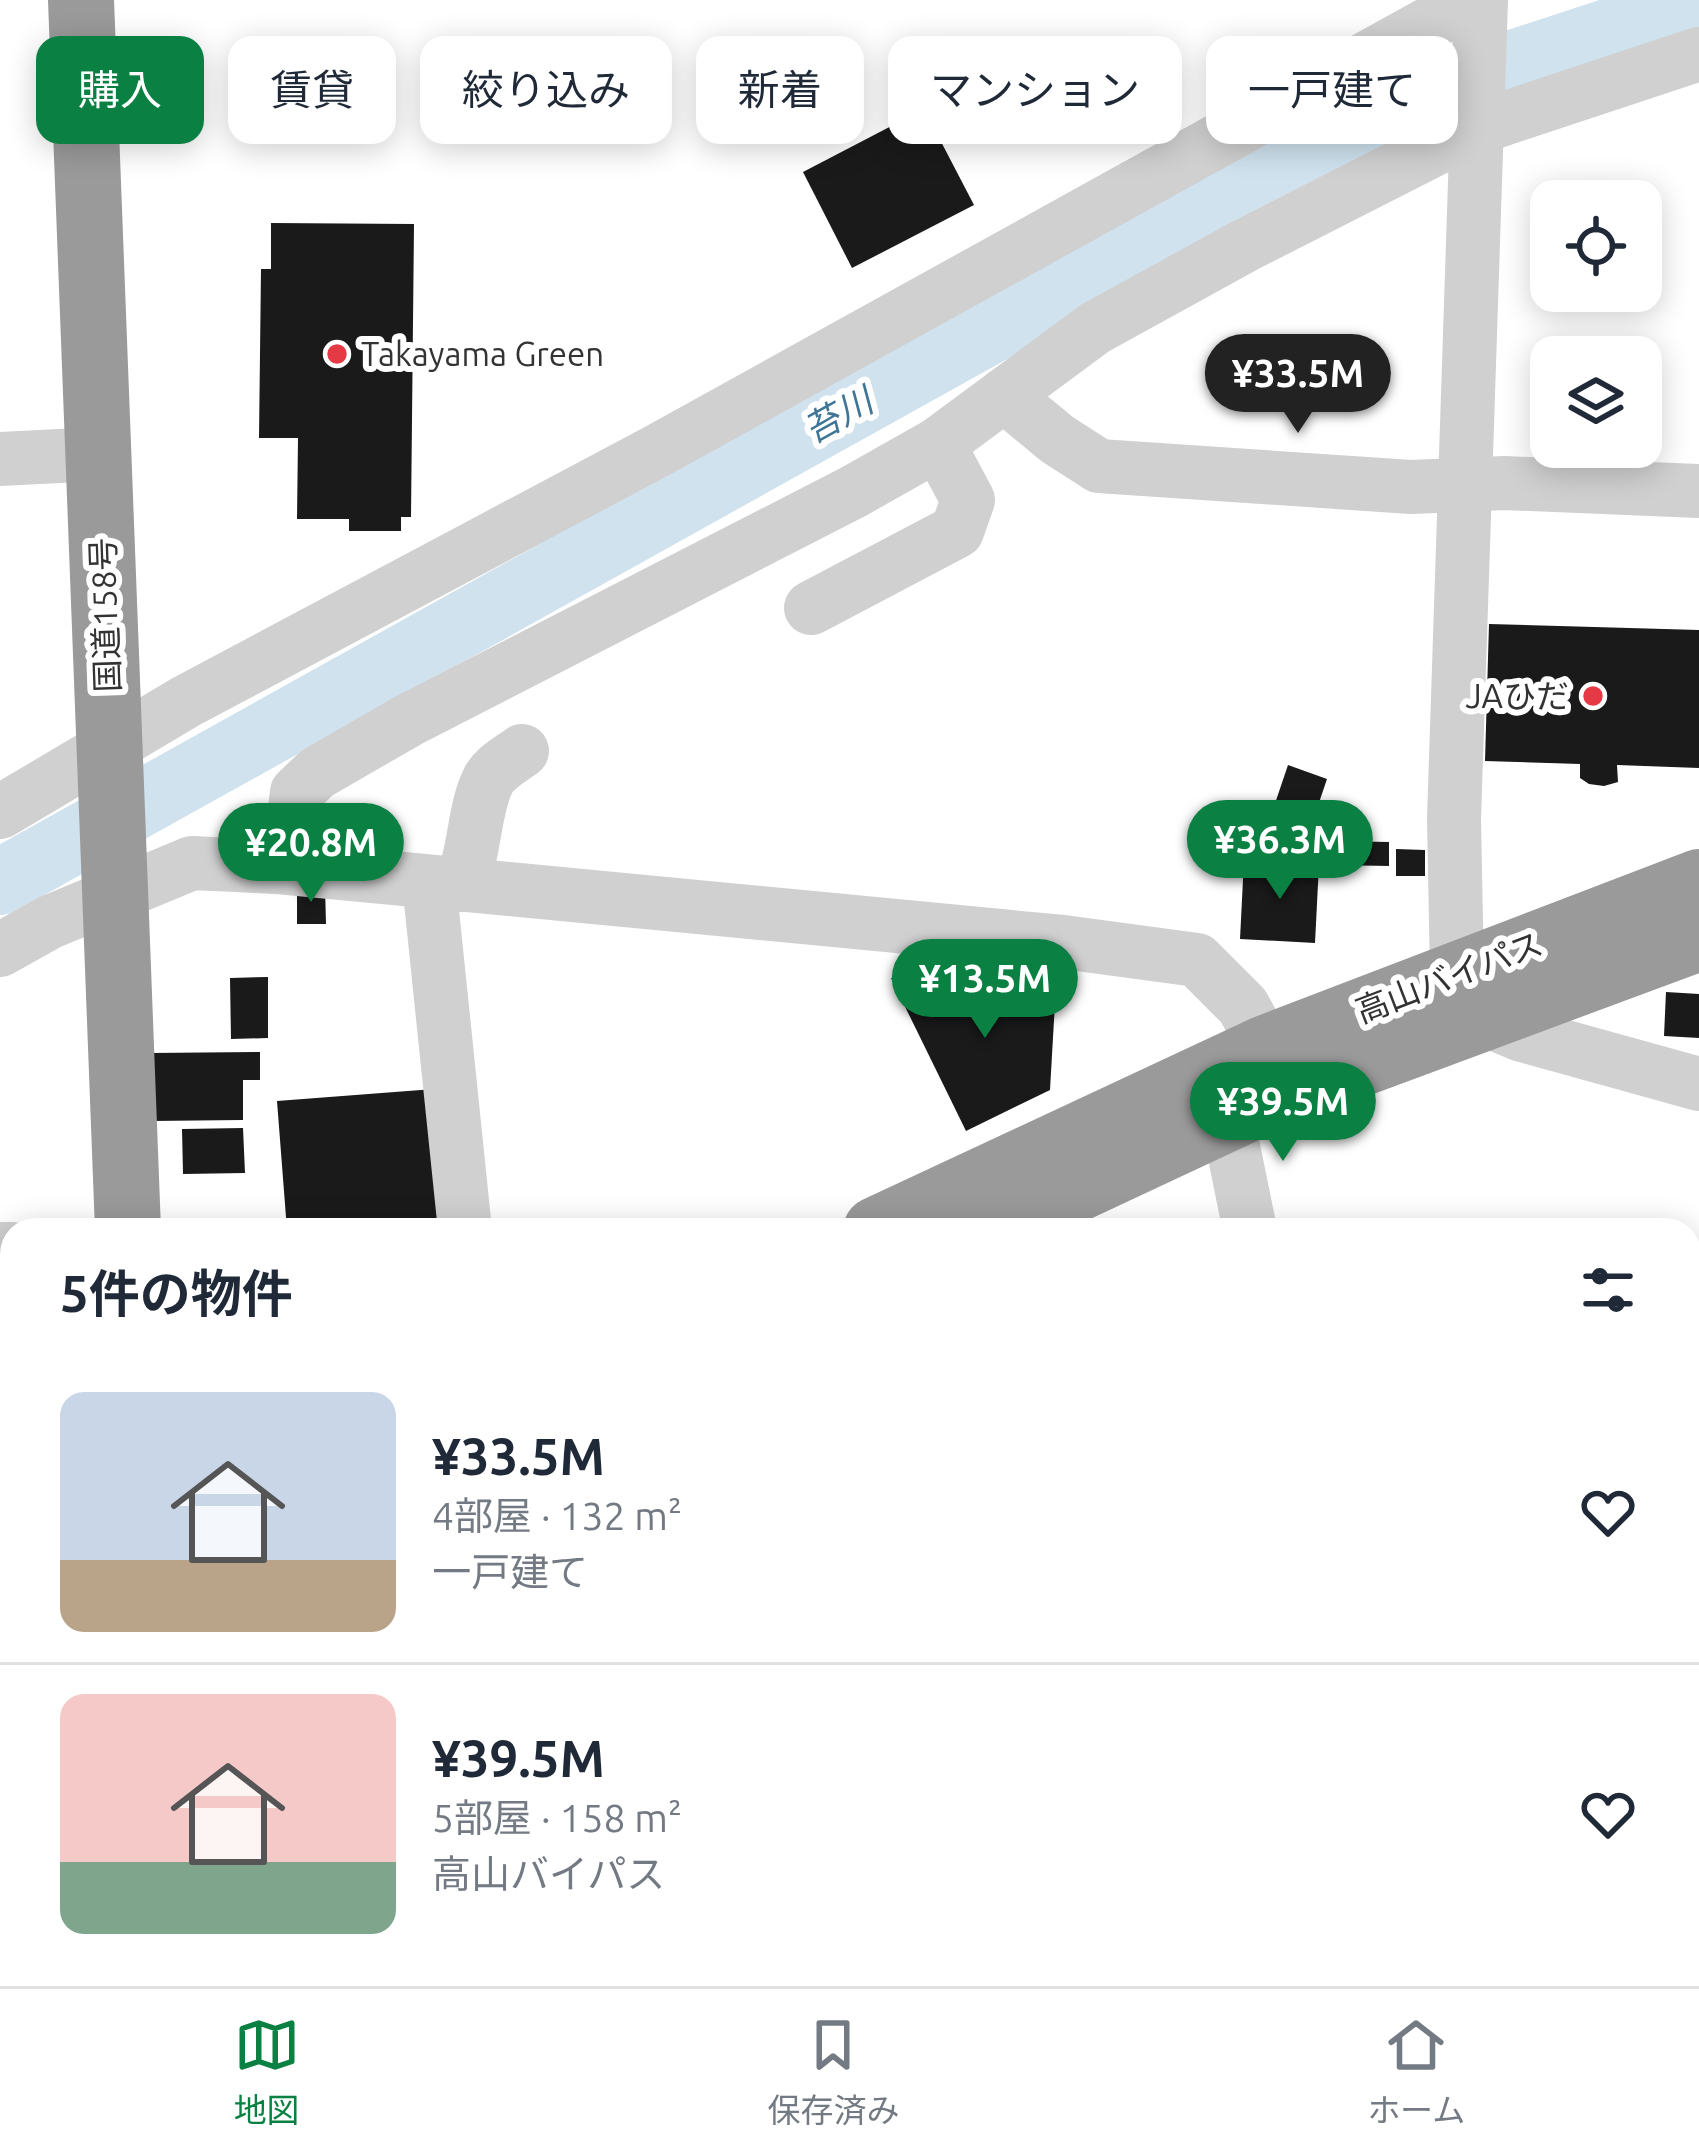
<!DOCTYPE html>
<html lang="ja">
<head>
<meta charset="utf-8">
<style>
	body { margin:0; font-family:Ubuntu,"Noto Sans JP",sans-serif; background:#f2f2f3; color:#1f2937; height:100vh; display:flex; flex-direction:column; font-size:45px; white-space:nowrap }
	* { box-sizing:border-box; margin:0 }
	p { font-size:39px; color:#747a83 }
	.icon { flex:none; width:66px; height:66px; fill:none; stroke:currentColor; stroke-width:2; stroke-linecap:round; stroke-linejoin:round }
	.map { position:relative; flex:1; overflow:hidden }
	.details { position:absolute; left:0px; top:1218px; width:1701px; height:768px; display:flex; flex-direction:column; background:#fff; border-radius:36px 36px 0 0; box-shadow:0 6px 30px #0003 }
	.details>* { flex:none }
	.guide { position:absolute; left:36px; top:36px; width:1629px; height:108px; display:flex; gap:24px }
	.buttons { position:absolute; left:1530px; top:180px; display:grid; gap:24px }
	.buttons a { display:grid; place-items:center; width:132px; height:132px; border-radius:24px; background:#fff; box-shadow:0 6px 30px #0003; font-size:60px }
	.price { position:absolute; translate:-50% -102px; padding:0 27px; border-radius:42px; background:#0b8043; color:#fff; font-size:39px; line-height:78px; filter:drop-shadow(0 3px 6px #0008) }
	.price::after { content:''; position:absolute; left:50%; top:72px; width:36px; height:27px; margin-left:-18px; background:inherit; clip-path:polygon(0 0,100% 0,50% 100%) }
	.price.on { background:#222; color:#fff }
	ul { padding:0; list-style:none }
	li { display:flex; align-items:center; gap:36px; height:300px; padding:0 60px }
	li+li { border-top:3px solid #e0e1e3 }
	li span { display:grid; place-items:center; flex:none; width:336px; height:240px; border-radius:24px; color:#555 }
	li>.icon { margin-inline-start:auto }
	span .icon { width:144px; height:144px; fill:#fffc; stroke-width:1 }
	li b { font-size:51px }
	h2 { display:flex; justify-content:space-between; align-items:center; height:144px; padding:0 60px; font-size:51px }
	.tag { padding:0 42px; border-radius:24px; background:#fff; box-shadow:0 6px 30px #0003; font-size:42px; line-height:108px }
	.tag.on { background:#0b8043; color:#fff }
	.dock { display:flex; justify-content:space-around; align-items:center; height:168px; border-top:3px solid #e0e1e3; background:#fff; font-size:33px; color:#747a83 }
	.dock a { display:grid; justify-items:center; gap:6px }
	.dock .on { color:#0b8043 }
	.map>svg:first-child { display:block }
</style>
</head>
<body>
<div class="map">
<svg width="1699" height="1986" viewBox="0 0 1699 1986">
	<rect width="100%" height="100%" fill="#fff"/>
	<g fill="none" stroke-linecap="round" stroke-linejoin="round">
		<!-- river -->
		<polyline stroke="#cfe2ee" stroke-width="66" points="0,882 1324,145 1431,90 1699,2"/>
	</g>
	<!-- building -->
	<g fill="#1a1a1a">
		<polygon points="924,109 974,205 852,268 803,172"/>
		<polygon points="271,223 414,224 411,517 401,517 401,531 349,531 349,519 297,519 298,438 259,438 261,269 271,269"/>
		<polygon points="1489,624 1699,630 1699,768 1617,765 1618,782 1604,786 1589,784 1580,778 1580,764 1485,761"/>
		<polygon points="1288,765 1327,779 1306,841 1267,827"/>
		<polygon points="1337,841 1389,842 1389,866 1336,865"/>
		<polygon points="1396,849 1425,850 1425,876 1396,876"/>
		<polygon points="1244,860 1319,864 1315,943 1240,939"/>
		<polygon points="297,886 325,886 326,924 297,924"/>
		<polygon points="268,977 268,1038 231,1039 230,978"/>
		<polygon points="891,978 1056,985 1050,1090 966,1131"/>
		<polygon points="1666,992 1699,994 1699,1038 1664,1036"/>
		<polygon points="260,1052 260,1080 243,1080 243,1120 151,1121 150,1053"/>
		<polygon points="434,1089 445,1230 287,1230 277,1101"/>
		<polygon points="243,1128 245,1173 183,1174 182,1129"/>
		<polygon points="341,1974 431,1974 410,1986 347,1986"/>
		<polygon points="494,1974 521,1974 529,1986 473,1986"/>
		<polygon points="542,1974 574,1974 554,1986 548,1986"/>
	</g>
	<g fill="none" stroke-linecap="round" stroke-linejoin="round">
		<!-- minor -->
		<g stroke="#d0d0d0" stroke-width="54">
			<polyline points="1481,0 1454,819 1457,973 1479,1017 1522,1035 1699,1084"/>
			<polyline points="1004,395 1057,439 1099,466 1411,487 1504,483 1699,491"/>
			<polyline points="0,459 98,454"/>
			<polyline points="811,608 957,531 968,500 938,444"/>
			<polyline points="0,812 187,701 657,451 1472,0"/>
			<polyline points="278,867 291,841 297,792 317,773 409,720 853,492 938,444 1095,328 1244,246 1476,128 1699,54"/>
			<polyline points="429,882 465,1230"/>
			<path d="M461 885C475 852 474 811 487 783 493 768 510 760 522 751"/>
			<polyline points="0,950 50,922 192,863 278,867 1063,942 1197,960 1243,1006 1266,1048"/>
			<polyline points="1227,1117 1250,1230"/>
			<polyline points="0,1249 12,1249"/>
			<polyline points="3,1376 12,1375"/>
			<polyline points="0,1602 12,1600"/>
			<polyline points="1689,1884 1699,1879"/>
			<polyline points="1413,1974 1416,1986"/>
			<polyline points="1462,1986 1498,1974"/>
		</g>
		<!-- highway -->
		<g stroke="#9a9a9a" stroke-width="66">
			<polyline points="81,0 128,1230"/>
			<polyline points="876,1230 1266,1048 1699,882"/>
			<polyline points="989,1230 1284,1092 1699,938"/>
			<polyline points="0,1701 12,1694"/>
			<polyline points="0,1756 12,1750"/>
			<polyline points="158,1974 158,1986"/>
		</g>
	</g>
	<!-- markers -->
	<g fill="#e63946" stroke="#fff" stroke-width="4.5">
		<circle cx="337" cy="354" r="12"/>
		<circle cx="1593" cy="696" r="12"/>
	</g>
	<g text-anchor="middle" stroke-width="12" stroke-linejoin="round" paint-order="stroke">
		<!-- poi labels -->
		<g font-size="33" fill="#333" stroke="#fff" text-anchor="start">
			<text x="361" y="366">Takayama Green</text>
			<text x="1569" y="708" text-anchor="end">JAひだ</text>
		</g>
		<!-- street labels -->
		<g font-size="33" fill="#333" stroke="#fff">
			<text transform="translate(105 615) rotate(-92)" y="12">国道158号</text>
			<text transform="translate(1449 977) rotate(-21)" y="12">高山バイパス</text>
		</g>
		<!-- water labels -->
		<g font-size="36" font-style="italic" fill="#3f7597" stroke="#fff">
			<text transform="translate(838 415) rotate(-29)" y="13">苔川</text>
		</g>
	</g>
</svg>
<div class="buttons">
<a><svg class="icon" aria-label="locate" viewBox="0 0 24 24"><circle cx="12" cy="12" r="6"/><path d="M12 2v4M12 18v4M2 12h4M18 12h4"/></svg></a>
<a><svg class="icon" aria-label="layers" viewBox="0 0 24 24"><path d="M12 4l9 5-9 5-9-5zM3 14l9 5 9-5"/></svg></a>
</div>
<b class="price on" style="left:1298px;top:436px">¥33.5M</b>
<b class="price" style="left:1280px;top:902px">¥36.3M</b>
<b class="price" style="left:311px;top:905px">¥20.8M</b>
<b class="price" style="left:985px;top:1041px">¥13.5M</b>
<b class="price" style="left:1283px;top:1164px">¥39.5M</b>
<div class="guide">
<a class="tag on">購入</a>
<a class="tag">賃貸</a>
<a class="tag">絞り込み</a>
<a class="tag">新着</a>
<a class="tag">マンション</a>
<a class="tag">一戸建て</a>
</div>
<section class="details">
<h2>5件の物件<svg class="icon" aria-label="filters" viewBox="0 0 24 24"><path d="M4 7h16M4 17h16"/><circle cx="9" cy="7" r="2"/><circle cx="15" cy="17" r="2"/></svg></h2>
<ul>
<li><span style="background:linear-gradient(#c9d6e8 70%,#b9a48a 0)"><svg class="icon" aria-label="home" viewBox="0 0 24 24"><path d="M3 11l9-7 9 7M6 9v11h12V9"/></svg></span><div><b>¥33.5M</b><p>4部屋 · 132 m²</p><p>一戸建て</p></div><svg class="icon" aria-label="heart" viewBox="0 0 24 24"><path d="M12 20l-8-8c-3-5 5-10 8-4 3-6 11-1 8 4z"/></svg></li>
<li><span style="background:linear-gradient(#f6c9c9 70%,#7fa58c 0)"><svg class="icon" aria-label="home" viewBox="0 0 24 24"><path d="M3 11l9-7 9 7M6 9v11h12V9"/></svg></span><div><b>¥39.5M</b><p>5部屋 · 158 m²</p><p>高山バイパス</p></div><svg class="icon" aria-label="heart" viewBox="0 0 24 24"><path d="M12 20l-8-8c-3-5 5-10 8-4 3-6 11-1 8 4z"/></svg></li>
</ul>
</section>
</div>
<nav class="dock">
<a class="on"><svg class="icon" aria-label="map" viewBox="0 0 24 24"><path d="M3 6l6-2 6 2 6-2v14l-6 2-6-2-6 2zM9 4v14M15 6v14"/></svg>地図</a>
<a><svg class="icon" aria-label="saved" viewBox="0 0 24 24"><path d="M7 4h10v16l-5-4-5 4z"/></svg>保存済み</a>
<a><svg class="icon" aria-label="home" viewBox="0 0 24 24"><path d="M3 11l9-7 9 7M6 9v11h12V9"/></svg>ホーム</a>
</nav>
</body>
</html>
